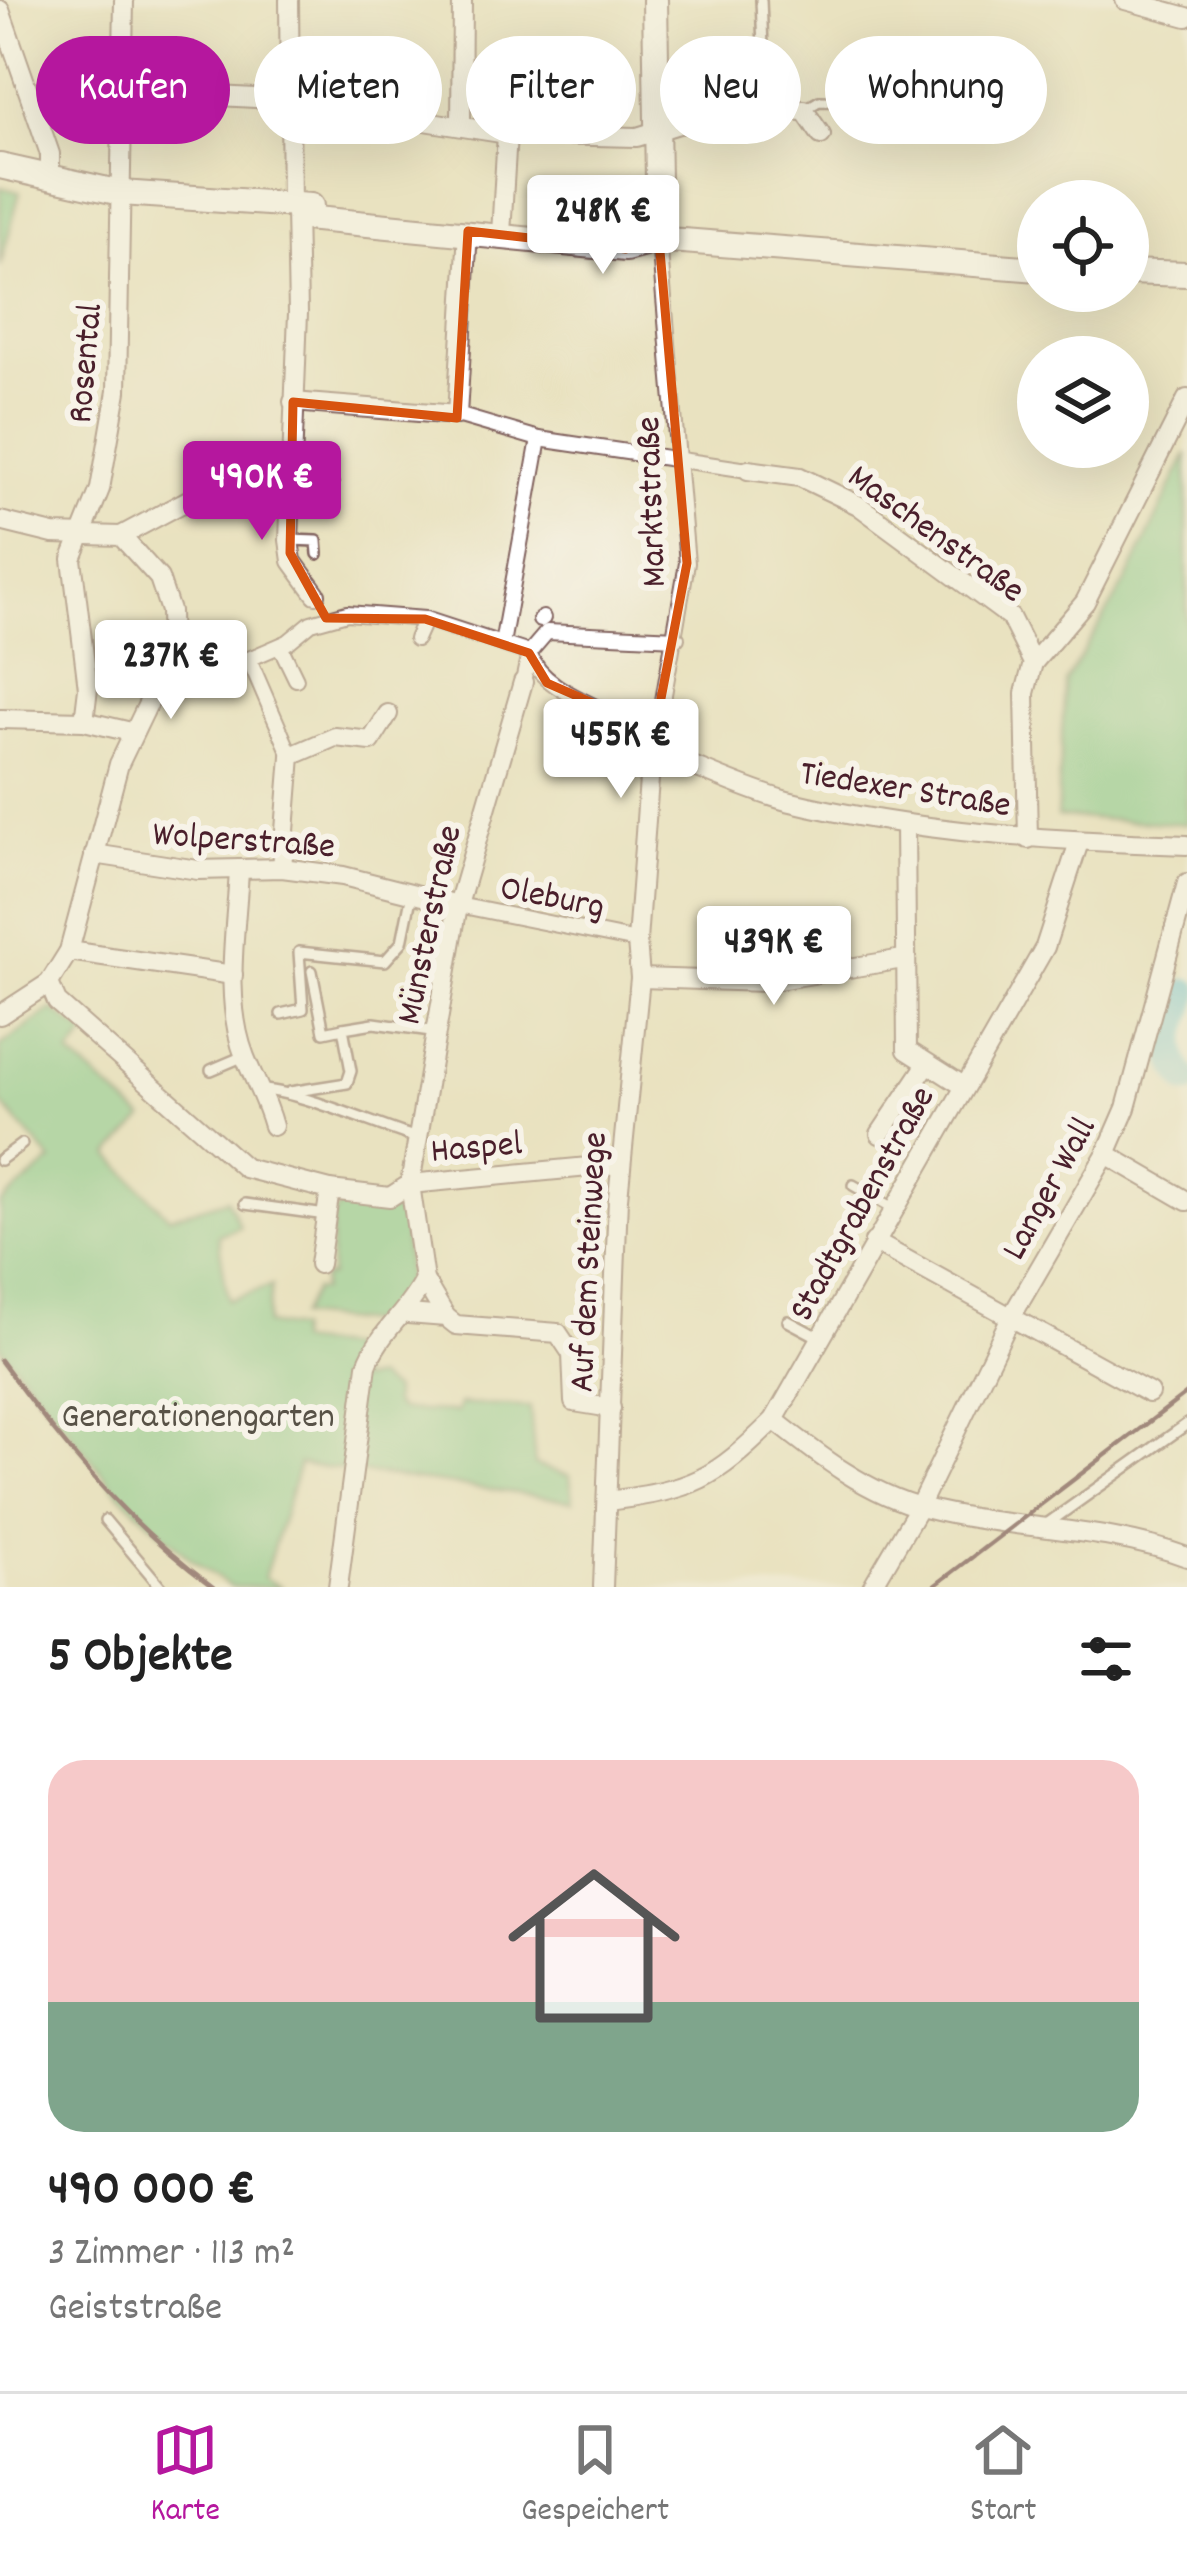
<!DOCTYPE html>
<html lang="de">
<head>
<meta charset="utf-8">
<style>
	body { margin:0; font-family:Dekko,sans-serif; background:#f6f6f6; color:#222; height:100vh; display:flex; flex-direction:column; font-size:45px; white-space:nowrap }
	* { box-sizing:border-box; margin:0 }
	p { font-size:39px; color:#767676 }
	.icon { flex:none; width:66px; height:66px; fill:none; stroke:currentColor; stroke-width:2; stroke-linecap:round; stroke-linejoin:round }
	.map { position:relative; height:1587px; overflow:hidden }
	.panel { display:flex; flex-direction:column; background:#fff; flex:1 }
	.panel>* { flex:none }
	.guide { position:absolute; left:36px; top:36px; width:1116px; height:108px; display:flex; gap:24px }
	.fabs { position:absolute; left:1017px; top:180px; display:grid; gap:24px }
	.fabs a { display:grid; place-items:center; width:132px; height:132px; border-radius:50%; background:#fff; box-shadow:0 12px 48px #0002; font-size:60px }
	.price { position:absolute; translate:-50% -102px; padding:0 27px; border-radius:12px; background:#fff; color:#222; font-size:39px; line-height:78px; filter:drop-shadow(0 3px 6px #0008) }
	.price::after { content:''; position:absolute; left:50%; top:72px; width:36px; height:27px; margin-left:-18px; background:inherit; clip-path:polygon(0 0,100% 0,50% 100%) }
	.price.active { background:#b5179e; color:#fff }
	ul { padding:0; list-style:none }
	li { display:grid; align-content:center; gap:24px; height:636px; padding:0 48px }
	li+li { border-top:3px solid #e0e0e0 }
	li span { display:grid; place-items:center; height:372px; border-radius:36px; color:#555 }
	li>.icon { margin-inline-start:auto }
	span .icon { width:216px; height:216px; fill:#fffc; stroke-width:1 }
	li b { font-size:51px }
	h2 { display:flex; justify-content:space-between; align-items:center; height:144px; padding:0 48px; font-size:51px }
	.chip { padding:0 42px; border-radius:54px; background:#fff; box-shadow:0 12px 48px #0002; font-size:42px; line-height:108px }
	.chip.active { background:#b5179e; color:#fff }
	.menu { display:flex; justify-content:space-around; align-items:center; height:168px; border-top:3px solid #e0e0e0; background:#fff; font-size:33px; color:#767676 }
	.menu a { display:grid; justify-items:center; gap:6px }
	.menu .active { color:#b5179e }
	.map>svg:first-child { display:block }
</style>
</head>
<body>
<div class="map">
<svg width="1187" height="1587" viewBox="0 0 1187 1587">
	<rect width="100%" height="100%" fill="#f7f3e8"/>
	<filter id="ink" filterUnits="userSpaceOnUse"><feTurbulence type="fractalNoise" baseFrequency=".00833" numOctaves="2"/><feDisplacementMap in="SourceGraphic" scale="24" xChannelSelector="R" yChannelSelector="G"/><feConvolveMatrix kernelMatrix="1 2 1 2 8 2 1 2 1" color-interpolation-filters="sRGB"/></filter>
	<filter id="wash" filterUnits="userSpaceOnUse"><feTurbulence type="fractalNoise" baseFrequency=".004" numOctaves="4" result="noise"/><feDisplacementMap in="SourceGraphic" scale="48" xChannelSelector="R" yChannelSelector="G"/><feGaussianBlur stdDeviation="2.7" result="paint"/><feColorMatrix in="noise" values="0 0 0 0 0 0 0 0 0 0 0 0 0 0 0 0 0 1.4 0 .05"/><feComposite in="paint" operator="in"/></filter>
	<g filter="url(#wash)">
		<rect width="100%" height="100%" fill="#e9e2c0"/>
		<!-- green -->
		<g fill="#79c888" stroke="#62745a" stroke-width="3">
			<polygon points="0,187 20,192 0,267"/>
			<polygon points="1187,453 1187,824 1057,817 1065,682 1127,580"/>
			<polygon points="52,1009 87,1034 70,1055 144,1119 110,1155 169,1217 227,1199 240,1227 218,1235 228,1300 272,1286 266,1324 297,1329 296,1342 361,1349 357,1381 375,1378 393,1390 393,1404 400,1410 457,1412 459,1404 530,1407 535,1465 570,1476 573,1501 299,1464 264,1578 282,1587 230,1587 191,1559 120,1495 0,1347 0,1204 52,1161 0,1102 0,1046"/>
			<polygon points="344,1203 392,1208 404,1220 407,1281 377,1324 299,1316 314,1290 321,1291 323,1277 330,1276 332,1215"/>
		</g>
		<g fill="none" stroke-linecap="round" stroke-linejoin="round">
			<!-- river -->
			<path stroke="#62c4e0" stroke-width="27" d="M1187 992C1176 1027 1162 1051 1187 1081"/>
		</g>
	</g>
	<g filter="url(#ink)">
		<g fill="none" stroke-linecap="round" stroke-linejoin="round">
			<!-- service casing -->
			<g stroke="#82635f" stroke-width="14">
				<g id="service">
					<polyline points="761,0 766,117"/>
					<polyline points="804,110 819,101 928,103"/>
					<polyline points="289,487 333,484"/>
					<polyline points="289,540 317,541 318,554"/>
					<polyline points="312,971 324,1032 343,1028"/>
					<polyline points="281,1014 303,1009 299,952 385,961 402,942 412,893"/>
					<polyline points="211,1070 244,1056"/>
					<path d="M264 1090C303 1093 375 1125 417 1138"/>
					<polyline points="290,1092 347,1083 351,1071 343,1028 374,1023 438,1032"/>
					<polyline points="0,1160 22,1144"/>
					<polyline points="853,1185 893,1208"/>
					<polyline points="245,1204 326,1215"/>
					<polyline points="788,1321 822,1339"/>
					<polyline points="105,1520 161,1587"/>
					<polyline points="1044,1526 1187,1424"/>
				</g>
			</g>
			<!-- pedestrian casing -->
			<g stroke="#82635f" stroke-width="18">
				<g id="pedestrian">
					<polyline points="457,415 539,439 502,644"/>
					<polyline points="539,439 748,470"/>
					<polyline points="540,620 543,618"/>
					<polyline points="416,639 425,619"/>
					<polyline points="280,646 296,679"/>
					<polyline points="249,659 291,756"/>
					<path d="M163 682 214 674 288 642 311 623 347 613 425 619 529 653C544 697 615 707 653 740"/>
					<polyline points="523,682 529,653 547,632 677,638"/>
					<polyline points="655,746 687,563 659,240"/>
					<polyline points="458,905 637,941"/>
				</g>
			</g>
			<!-- minor casing -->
			<g stroke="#82635f" stroke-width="22">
				<g id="minor">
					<polyline points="289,0 291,208"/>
					<polyline points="1125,0 1187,17"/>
					<polyline points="0,10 50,154 50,179"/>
					<polyline points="124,91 292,100 507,134 637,137 679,124 804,110 821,135"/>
					<polyline points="461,126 462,0"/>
					<polyline points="296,209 298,313 289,540 292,561 316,594"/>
					<polyline points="501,234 507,134"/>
					<polyline points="293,402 457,415 468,231"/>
					<polyline points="748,470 800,477 858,505 1010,617 1033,663 1025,693 1028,839"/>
					<polyline points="0,521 53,534 121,536 159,578 170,611 171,656 119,764 69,951 49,983 0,1015"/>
					<polyline points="121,536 205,491 288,466"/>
					<polyline points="1033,663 1085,602 1187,399"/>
					<polyline points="523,682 458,905 410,1184 620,1164"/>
					<polyline points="0,719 84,721 131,732"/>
					<polyline points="84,721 88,688 72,559 100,489 117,391 124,0"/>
					<polyline points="905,824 907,1050 962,1085"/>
					<polyline points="94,854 198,870 282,868 343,876 458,905"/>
					<polyline points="282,868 291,756 335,737 371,741 388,714"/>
					<path d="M239 871C236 929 223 1001 245 1057 255 1082 266 1100 273 1126"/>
					<polyline points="69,951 233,975"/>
					<polyline points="640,978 765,982 903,959"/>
					<polyline points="49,983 57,1002 245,1168 330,1190"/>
					<polyline points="880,1134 927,1064"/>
					<polyline points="1106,1154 1187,1201"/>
					<polyline points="874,1242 1149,1393"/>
					<polyline points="319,1264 330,1190 390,1197 410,1184 424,1280 446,1317"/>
					<polyline points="408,1314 446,1317 456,1325 558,1333 572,1354 574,1402 611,1408"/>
					<path d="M774 1420C818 1455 868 1494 924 1508 1011 1530 1103 1526 1187 1557"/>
					<path d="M608 1501C695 1489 712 1481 774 1420L1045 947 1079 842"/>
					<path d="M338 1587 367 1365C379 1332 408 1313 424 1280"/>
					<path d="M603 1587 618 1198 640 978 637 941 650 766 658 758 675 759C712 773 749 791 787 801 918 833 1053 841 1187 845"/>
					<polyline points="872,1587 919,1507 1010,1319 1106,1154 1126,1108 1187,883"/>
				</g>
			</g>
			<!-- secondary casing -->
			<g stroke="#82635f" stroke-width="28">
				<g id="secondary">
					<polyline points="655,0 659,240"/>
					<polyline points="0,166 121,193 311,206"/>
					<polyline points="296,209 305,218 626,249 659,240 683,241 1038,269"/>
					<polyline points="1128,272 1187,274"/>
				</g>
			</g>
			<!-- service -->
			<use href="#service" stroke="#fff" stroke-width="9"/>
			<!-- pedestrian -->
			<use href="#pedestrian" stroke="#fff" stroke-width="14"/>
			<!-- minor -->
			<use href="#minor" stroke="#fff" stroke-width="18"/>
			<!-- secondary -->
			<use href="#secondary" stroke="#fff" stroke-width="24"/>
			<!-- rail -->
			<g stroke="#4a1f2b" stroke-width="4.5">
				<path d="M0 1360C64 1447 126 1523 213 1587"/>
				<polyline points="933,1587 1187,1393"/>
			</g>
		</g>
	</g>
	<!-- marked area -->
	<path d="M0 0H1187V1587H0ZM468 231 626 249 659 240 687 563 653 740 627 718 547 683 529 653 425 619 326 618 290 553 293 402 457 418Z" fill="#e9e2c0" fill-opacity=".55" fill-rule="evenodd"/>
	<path fill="none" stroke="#d8530f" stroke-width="9" stroke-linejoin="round" d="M468 231 626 249 659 240 687 563 653 740 627 718 547 683 529 653 425 619 326 618 290 553 293 402 457 418Z"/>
	<g text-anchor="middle" stroke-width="12" stroke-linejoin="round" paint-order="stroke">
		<!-- street labels -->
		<g font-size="36" fill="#4a1f2b" stroke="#f7f3e8">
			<text transform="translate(82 363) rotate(-85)" y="13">Rosental</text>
			<text transform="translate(648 502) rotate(-92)" y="13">Marktstraße</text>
			<text transform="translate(938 531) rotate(36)" y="13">Maschenstraße</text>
			<text transform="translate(906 786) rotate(9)" y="13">Tiedexer Straße</text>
			<text transform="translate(244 837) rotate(4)" y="13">Wolperstraße</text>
			<text transform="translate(553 894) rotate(11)" y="13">Oleburg</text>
			<text transform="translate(426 924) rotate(-78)" y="13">Münsterstraße</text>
			<text transform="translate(476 1144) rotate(-5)" y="13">Haspel</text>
			<text transform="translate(1046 1187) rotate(-61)" y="13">Langer Wall</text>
			<text transform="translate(859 1202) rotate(-61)" y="13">Stadtgrabenstraße</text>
			<text transform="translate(585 1262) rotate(-87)" y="13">Auf dem Steinwege</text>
		</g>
		<!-- park labels -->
		<g font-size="36" fill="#585247" stroke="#f7f3e8">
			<text x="198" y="1426">Generationengarten</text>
		</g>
	</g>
</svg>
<div class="fabs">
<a><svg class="icon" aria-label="locate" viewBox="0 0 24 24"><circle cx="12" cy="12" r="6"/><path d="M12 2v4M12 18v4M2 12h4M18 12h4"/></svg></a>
<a><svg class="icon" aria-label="layers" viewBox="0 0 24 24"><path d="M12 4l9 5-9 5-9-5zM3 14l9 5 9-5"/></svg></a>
</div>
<b class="price" style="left:603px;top:277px">248K €</b>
<b class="price active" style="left:262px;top:543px">490K €</b>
<b class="price" style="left:171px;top:722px">237K €</b>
<b class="price" style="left:621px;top:801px">455K €</b>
<b class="price" style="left:774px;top:1008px">439K €</b>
<div class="guide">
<a class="chip active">Kaufen</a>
<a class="chip">Mieten</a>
<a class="chip">Filter</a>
<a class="chip">Neu</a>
<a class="chip">Wohnung</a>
</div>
</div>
<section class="panel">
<h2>5 Objekte<svg class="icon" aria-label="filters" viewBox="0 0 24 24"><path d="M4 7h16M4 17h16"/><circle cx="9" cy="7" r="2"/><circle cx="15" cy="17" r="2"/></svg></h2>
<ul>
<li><span style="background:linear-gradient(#f6c9c9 65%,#7fa58c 0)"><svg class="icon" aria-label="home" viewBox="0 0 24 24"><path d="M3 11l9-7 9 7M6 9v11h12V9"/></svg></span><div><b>490 000 €</b><p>3 Zimmer · 113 m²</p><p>Geiststraße</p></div></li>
</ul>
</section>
<nav class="menu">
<a class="active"><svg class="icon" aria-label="map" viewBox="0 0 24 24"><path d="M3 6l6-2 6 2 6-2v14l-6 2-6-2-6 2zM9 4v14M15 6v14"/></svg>Karte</a>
<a><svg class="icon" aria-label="saved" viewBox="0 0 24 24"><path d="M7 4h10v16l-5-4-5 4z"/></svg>Gespeichert</a>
<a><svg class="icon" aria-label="home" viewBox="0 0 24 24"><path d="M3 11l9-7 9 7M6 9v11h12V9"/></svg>Start</a>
</nav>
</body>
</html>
